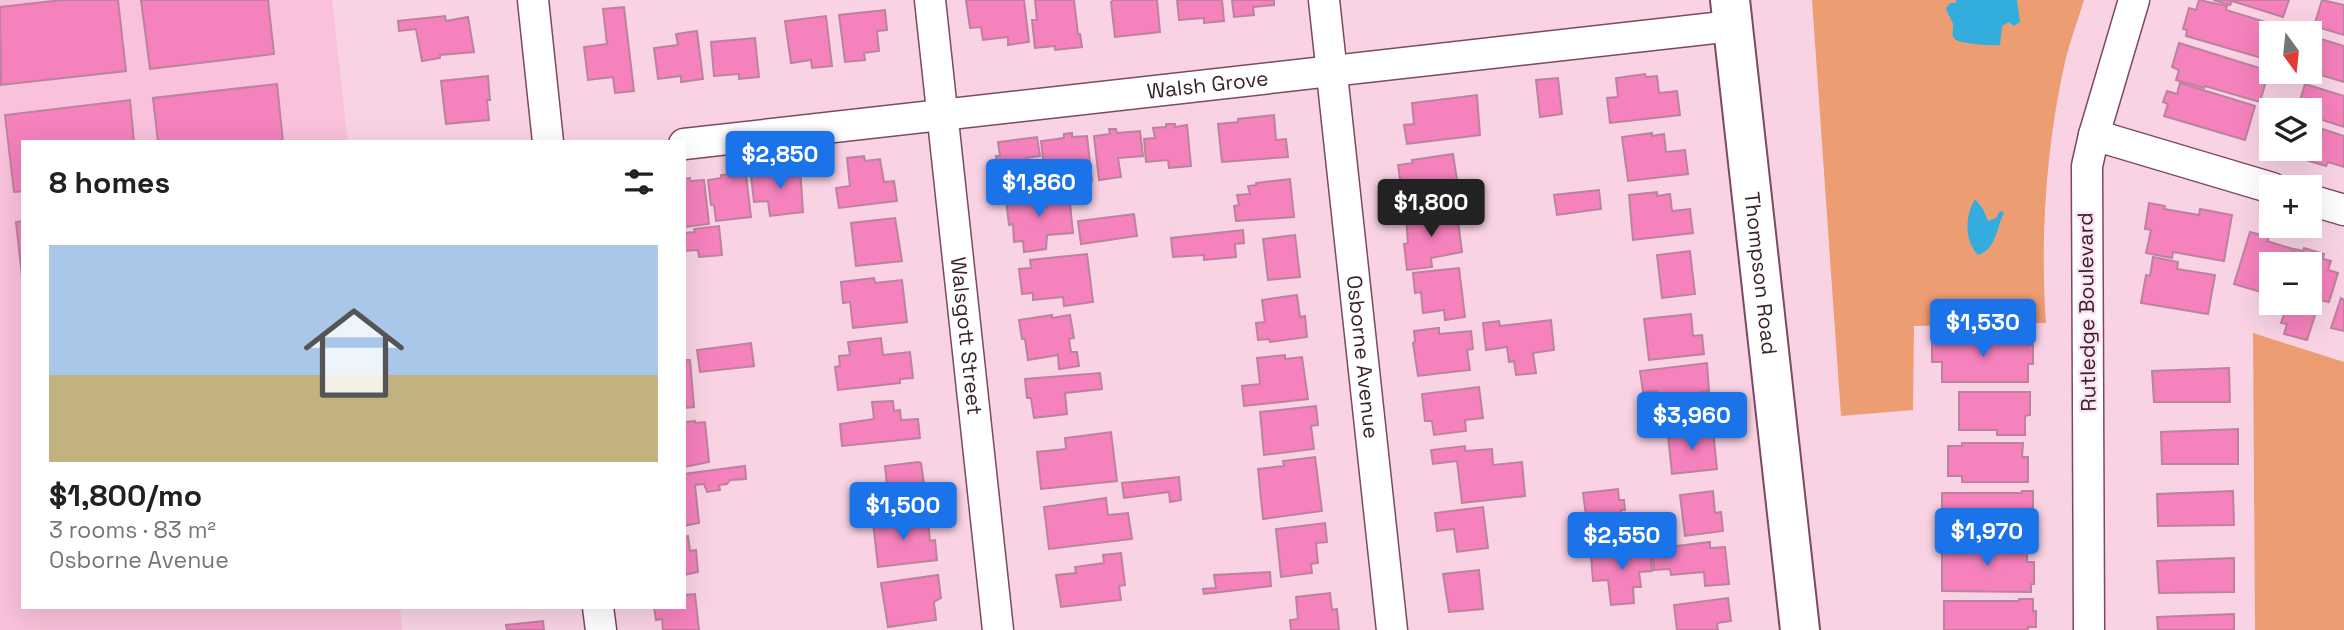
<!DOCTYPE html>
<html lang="en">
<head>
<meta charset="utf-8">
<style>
	body { margin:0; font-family:"Space Grotesk",sans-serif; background:#f2f2f2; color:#202124; height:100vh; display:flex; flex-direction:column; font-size:26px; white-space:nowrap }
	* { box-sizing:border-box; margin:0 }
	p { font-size:23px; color:#757577 }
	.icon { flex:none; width:38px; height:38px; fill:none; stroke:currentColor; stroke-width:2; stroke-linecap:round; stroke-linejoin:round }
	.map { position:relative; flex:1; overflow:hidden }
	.side { position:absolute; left:21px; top:140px; width:665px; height:469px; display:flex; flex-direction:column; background:#fff; border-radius:0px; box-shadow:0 7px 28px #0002 }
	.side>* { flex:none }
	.needle { width:46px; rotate:165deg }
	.controls { position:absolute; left:2259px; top:21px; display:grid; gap:14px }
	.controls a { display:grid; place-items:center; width:63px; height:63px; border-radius:0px; background:#fff; box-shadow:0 7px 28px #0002; font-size:35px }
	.price { position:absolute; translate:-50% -60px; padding:0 16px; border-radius:7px; background:#1a73e8; color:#fff; font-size:23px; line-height:46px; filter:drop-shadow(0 2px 4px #0008) }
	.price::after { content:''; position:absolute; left:50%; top:42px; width:21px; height:16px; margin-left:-10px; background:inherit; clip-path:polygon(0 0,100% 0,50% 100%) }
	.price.active { background:#222; color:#fff }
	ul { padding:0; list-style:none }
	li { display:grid; align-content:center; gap:14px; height:371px; padding:0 28px }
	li+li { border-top:2px solid #e0e0e0 }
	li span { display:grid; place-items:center; height:217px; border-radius:0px; color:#555 }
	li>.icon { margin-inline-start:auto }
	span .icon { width:126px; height:126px; fill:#fffc; stroke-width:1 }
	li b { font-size:30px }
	h2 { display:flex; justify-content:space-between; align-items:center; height:84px; padding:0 28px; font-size:30px }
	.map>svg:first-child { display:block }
</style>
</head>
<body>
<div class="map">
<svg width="2344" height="630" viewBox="0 0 2344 630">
	<rect width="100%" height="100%" fill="#f9d3e4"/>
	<!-- built -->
	<polygon fill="#f9c1db" points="0,0 332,0 348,142 23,142 23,607 400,607 402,630 0,630"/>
	<!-- green -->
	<g fill="#ed9d72">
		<path d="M1812 0H2084C2078 20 2070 41 2065 62 2046 147 2040 236 2046 323L1914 326 1913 410 1841 416Z"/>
		<polygon points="2253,333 2344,362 2344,630 2255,630"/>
	</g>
	<!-- water -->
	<g fill="#32addd">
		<path d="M1956 0H2017L2020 22 2014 26 2009 22 2002 26 2000 45C1992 46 1963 44 1956 40 1950 36 1954 29 1953 24 1951 18 1947 13 1946 8L1950 3H1956Z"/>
		<path d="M1975 199 1983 209 1988 221 1996 218 2000 211 2004 212C1997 227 1996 250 1978 255 1964 240 1965 216 1975 199Z"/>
	</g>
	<!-- building -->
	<g fill="#f581bd" stroke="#bc829e" stroke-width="2">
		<polygon points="62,0 118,0 126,71 1,85 0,7"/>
		<polygon points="141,0 268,0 274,54 150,69"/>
		<polygon points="966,0 1024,0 1029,42 1008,45 1008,37 983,40 981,27 970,28"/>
		<polygon points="1035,0 1074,0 1078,34 1080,34 1082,47 1055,50 1055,46 1035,48 1032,20 1037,20"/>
		<polygon points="1114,0 1157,0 1160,32 1115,37 1111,2"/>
		<polygon points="1177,0 1222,0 1224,21 1204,23 1204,18 1179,20"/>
		<polygon points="1232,0 1274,0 1274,5 1253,7 1254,15 1234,17"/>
		<polygon points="2199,0 2227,6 2226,10 2289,29 2288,33 2272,33 2272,61 2186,36 2187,30 2183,29 2189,8 2196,10"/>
		<polygon points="2213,0 2289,0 2283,17 2232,1 2230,5"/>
		<polygon points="2322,0 2344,5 2344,35 2314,26"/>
		<polygon points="624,7 634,91 615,93 613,77 588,80 584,47 607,44 603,9"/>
		<polygon points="885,10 887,30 877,31 879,51 864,53 865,60 845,62 839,15"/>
		<polygon points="445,16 446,21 468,17 474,52 440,55 440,58 422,61 416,29 399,31 398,21"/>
		<polygon points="826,16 832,66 812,68 811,60 791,63 785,21"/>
		<polygon points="697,31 703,79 681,82 681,76 658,79 654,48 678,45 676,34"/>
		<polygon points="755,38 759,77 739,79 739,74 714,76 711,42"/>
		<polygon points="2321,39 2344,46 2344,82 2311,72"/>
		<polygon points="2179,43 2269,71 2260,102 2205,86 2204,88 2176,80 2179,70 2172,67"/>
		<polygon points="1645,74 1646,77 1657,76 1659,93 1677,91 1680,115 1610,123 1607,98 1618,97 1616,78"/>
		<polygon points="488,76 490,100 487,100 489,120 446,124 441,81"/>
		<polygon points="1558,78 1562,114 1540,117 1536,80"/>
		<polygon points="2180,83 2255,106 2245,140 2164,116 2168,104 2163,102 2167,91 2177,94"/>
		<polygon points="277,84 283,142 158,142 153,98"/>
		<polygon points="2305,84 2344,96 2344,127 2310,116 2310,110 2297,110"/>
		<polygon points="1477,95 1480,135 1407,144 1404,125 1414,124 1412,103"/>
		<polygon points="130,100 134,142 23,142 23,191 14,192 5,115"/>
		<polygon points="1274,115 1276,140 1286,139 1288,157 1222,162 1218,124 1238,122 1238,119"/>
		<polygon points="1166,124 1175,124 1175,127 1187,125 1191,166 1169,168 1168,160 1146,162 1144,139 1155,138 1153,128 1166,127"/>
		<polygon points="2310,125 2344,136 2344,167 2328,162 2326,166 2289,155 2291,150 2288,149 2310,149"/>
		<polygon points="1109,129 1116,129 1117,133 1140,131 1143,156 1118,158 1121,177 1099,180 1094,136 1110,134"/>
		<polygon points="1072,133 1072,137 1087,136 1092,181 1071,183 1069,164 1044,167 1041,141 1064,138 1064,134"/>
		<polygon points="1652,133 1652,136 1664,134 1666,152 1685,150 1688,174 1628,181 1622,137"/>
		<polygon points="1037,137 1040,156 1026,158 1030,191 1004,194 1001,164 997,165 996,156 1000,156 998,142"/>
		<polygon points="1453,154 1458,187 1412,195 1411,185 1401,186 1398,165 1413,163 1412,160"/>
		<polygon points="864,156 865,161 880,159 884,182 894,181 897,201 839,208 836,188 850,186 847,158"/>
		<polygon points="800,167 803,212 770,216 768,201 754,202 751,176 765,174 765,171"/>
		<polygon points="728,174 729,177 746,175 751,217 716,221 714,205 711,205 708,180 721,178 721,175"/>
		<polygon points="690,178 690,181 704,180 709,224 684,227 684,179"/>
		<polygon points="1290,179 1294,217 1236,221 1234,206 1239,205 1237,195 1250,194 1248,186 1257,185 1256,183"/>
		<polygon points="1599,190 1601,209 1557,215 1554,195"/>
		<polygon points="1657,192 1657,196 1670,194 1672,211 1690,209 1693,233 1633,240 1629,195"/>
		<polygon points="1069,194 1073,233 1047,235 1046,249 1024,252 1023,241 1014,242 1013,224 1009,225 1006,199"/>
		<polygon points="2149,203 2165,206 2164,209 2199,215 2200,209 2232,215 2224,261 2173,252 2172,258 2146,253 2151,230 2145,229"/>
		<polygon points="1450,212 1451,222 1458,221 1462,252 1431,258 1432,267 1407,270 1404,244 1408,243 1406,218"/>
		<polygon points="1134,214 1137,236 1081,244 1078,221"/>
		<polygon points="895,218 902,261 856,266 851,223"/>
		<polygon points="23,221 23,286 16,222"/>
		<polygon points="719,226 722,255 699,257 698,250 684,251 684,233 695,232 694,229"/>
		<polygon points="1243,230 1244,243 1235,244 1236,257 1204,260 1204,255 1173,257 1171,238"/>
		<polygon points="2250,232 2269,237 2267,241 2293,249 2289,264 2272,264 2271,295 2234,284"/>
		<polygon points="1295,235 1300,277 1268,280 1263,239"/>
		<polygon points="2304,248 2324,254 2323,259 2331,261 2328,270 2338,273 2329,302 2320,300 2307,340 2284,334 2287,324 2281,323 2288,303 2310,303 2310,264 2290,264 2295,249 2303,251"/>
		<polygon points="1690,251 1695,294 1662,298 1657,255"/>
		<polygon points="1087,254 1093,302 1064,306 1063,297 1033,300 1033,293 1022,294 1019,269 1031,268 1030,260"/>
		<polygon points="2153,257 2178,262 2177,269 2215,275 2208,314 2141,303 2146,275 2150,276"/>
		<polygon points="1459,268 1465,317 1445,320 1444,310 1423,313 1421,292 1415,293 1413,273"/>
		<polygon points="874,278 875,283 902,280 907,322 853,328 850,302 843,303 841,282"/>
		<polygon points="1297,295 1300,317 1305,316 1307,337 1270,342 1269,339 1258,340 1256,323 1265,322 1262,300"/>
		<polygon points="2341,298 2344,300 2344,331 2331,328"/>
		<polygon points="1691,314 1693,336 1702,335 1704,354 1649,360 1644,319"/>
		<polygon points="1052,315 1052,318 1070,315 1074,338 1069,339 1071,352 1077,352 1079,366 1059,369 1058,355 1028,360 1025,339 1022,339 1019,320"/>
		<polygon points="1551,320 1554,350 1533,353 1536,373 1516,375 1514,361 1509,362 1507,347 1486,350 1483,323 1499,321 1500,326"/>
		<polygon points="1439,328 1439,334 1471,331 1473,349 1467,350 1470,370 1418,376 1413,343 1415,342 1414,331"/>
		<polygon points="881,338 883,355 910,352 913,378 900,379 900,383 838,390 835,367 840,366 839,356 850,355 848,342"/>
		<polygon points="1932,338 2028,338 2028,345 2033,345 2033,364 2028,364 2028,382 1942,382 1942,362 1932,362"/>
		<polygon points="751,343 754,366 700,372 697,350"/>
		<polygon points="1285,355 1285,359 1302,357 1308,399 1244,406 1242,386 1260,384 1257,358"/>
		<polygon points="684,360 690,360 694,407 684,408"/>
		<polygon points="1707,363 1709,391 1701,392 1702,409 1694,410 1695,415 1660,419 1657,391 1643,392 1640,371"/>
		<polygon points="2229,368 2230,402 2154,402 2152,371"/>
		<polygon points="1100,373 1102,389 1065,393 1067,414 1034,418 1031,398 1027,398 1025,379"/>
		<polygon points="1479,387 1483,418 1465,420 1466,431 1434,435 1432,421 1425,421 1422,394"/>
		<polygon points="1959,392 2030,392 2030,415 2025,416 2025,435 1997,435 1997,430 1959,430"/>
		<polygon points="893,401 894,411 900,410 901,420 918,419 920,438 842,446 840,424 874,419 872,402"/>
		<polygon points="1316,406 1318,425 1311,426 1314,449 1264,455 1260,412"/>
		<polygon points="695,421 695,423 705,422 709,462 684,467 684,422"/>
		<polygon points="2238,429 2238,464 2162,464 2161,432"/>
		<polygon points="1713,430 1717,469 1672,474 1668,435"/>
		<polygon points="1111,432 1117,481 1041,489 1037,452 1066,449 1065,438"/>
		<polygon points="1962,443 2023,443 2022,457 2028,457 2028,482 1962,482 1962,476 1948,476 1948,446 1962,446"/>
		<polygon points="1465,446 1465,451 1492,449 1493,465 1522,462 1525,496 1462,503 1457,461 1433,464 1431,450"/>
		<polygon points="1315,457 1322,511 1263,519 1258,469 1284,466 1283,461"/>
		<polygon points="918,462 921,463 926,498 875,504 873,487 887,485 885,466"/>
		<polygon points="745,466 746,479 730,480 727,484 719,485 720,490 707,492 704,484 695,485 699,523 684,526 684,474"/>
		<polygon points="1179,477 1181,500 1170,502 1169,492 1124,498 1122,483"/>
		<polygon points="1618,489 1619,500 1624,500 1625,510 1621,510 1623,522 1627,521 1628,533 1589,538 1583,493"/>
		<polygon points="1713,491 1715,513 1721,512 1723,531 1685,536 1680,495"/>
		<polygon points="2022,491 2033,491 2033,518 2029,518 2030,539 1999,539 1999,534 1942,534 1942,493 2021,493"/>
		<polygon points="2233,491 2234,525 2158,526 2157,494"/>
		<polygon points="1106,498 1108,515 1128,513 1132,539 1049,549 1044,507"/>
		<polygon points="1483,507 1488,548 1457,552 1454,529 1437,531 1435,513"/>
		<polygon points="913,518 913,522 928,521 930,541 935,540 937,560 878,567 873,522"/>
		<polygon points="1325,523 1327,542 1316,543 1318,563 1311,564 1312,573 1281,577 1276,529"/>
		<polygon points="688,536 690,551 696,550 698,572 684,575 684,537"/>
		<polygon points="1710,542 1710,548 1725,547 1729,584 1705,586 1704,572 1671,575 1670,569 1654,570 1652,545 1668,543 1668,547"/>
		<polygon points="2027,542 2027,562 2034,562 2034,584 2031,584 2031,592 1942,591 1942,546 1999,546 1999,543"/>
		<polygon points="1650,545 1652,571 1639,572 1641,587 1633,587 1634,603 1611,605 1608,580 1593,581 1591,556 1636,551 1636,547"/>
		<polygon points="1121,553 1125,585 1119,586 1121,600 1061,607 1056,575 1076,573 1075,567 1104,563 1103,555"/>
		<polygon points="2234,558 2234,592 2159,593 2157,561"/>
		<polygon points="1479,570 1483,609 1449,612 1443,574"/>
		<polygon points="1270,572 1271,586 1204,594 1203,589 1216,588 1214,575"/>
		<polygon points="938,575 941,598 934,602 936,620 888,627 881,583"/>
		<polygon points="1330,593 1332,610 1337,609 1339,630 1291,630 1290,620 1298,619 1296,597"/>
		<polygon points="695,594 699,630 663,630 662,619 656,620 654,607 684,607 684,595"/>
		<polygon points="1728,598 1731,621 1717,623 1718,630 1677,630 1674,605"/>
		<polygon points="2019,599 2033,599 2033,611 2036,611 2036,627 2028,627 2028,630 1944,630 1944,601 2019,601"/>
		<polygon points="2234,614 2234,630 2158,630 2157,617"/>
		<polygon points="543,621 544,630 507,630 506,625"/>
	</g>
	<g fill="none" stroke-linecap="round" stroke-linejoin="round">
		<!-- minor casing -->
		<g stroke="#7d4863" stroke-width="33">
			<g id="minor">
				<polyline points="533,0 548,142"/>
				<path id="s1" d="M930 0 998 630"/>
				<path id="s2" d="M1324 0 1392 630"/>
				<polyline points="2094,135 2272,188"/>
				<path id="s3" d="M684 144 1732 26"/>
				<polyline points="2310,200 2344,210"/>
				<polyline points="598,607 601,630"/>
				<polyline points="2089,630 2087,166 2094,135 2134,0"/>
			</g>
		</g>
		<!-- major casing -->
		<g stroke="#7d4863" stroke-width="42">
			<g id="major">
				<path id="s4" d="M1730 0 1800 630"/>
			</g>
		</g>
		<!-- minor -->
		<use href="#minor" stroke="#fff" stroke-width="30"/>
		<!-- major -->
		<use href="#major" stroke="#fff" stroke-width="38"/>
	</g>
	<g text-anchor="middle" stroke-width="5" stroke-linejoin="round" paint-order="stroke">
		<!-- street labels -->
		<g font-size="21" fill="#39222d" stroke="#fee4f0">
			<text dy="7" stroke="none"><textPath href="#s3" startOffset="527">Walsh Grove</textPath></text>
			<text dy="7" stroke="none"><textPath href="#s4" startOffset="275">Thompson Road</textPath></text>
			<text transform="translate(2087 312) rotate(-91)" y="7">Rutledge Boulevard</text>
			<text dy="7" stroke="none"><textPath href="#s1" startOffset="338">Walsgott Street</textPath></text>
			<text dy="7" stroke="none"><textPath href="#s2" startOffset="359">Osborne Avenue</textPath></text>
		</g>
	</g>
</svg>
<div class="controls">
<a><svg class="needle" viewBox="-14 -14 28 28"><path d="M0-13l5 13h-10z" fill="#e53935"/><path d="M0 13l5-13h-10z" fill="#757577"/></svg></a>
<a><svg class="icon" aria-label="layers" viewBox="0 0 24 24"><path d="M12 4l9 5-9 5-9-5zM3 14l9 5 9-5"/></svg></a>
<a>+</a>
<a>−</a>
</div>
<b class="price" style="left:780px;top:191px">$2,850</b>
<b class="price" style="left:1039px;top:219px">$1,860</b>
<b class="price active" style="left:1431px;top:239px">$1,800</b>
<b class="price" style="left:1983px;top:359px">$1,530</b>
<b class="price" style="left:1692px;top:452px">$3,960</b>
<b class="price" style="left:903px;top:542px">$1,500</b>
<b class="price" style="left:1987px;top:568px">$1,970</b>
<b class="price" style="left:1622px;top:572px">$2,550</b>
<section class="side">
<h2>8 homes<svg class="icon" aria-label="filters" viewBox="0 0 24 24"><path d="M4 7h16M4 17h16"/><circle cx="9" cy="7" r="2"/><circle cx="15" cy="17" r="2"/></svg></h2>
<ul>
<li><span style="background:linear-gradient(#a9c7e8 60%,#c2b280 0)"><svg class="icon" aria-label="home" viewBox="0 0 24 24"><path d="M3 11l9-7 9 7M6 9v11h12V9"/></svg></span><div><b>$1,800/mo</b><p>3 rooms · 83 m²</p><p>Osborne Avenue</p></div></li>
</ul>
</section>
</div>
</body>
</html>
